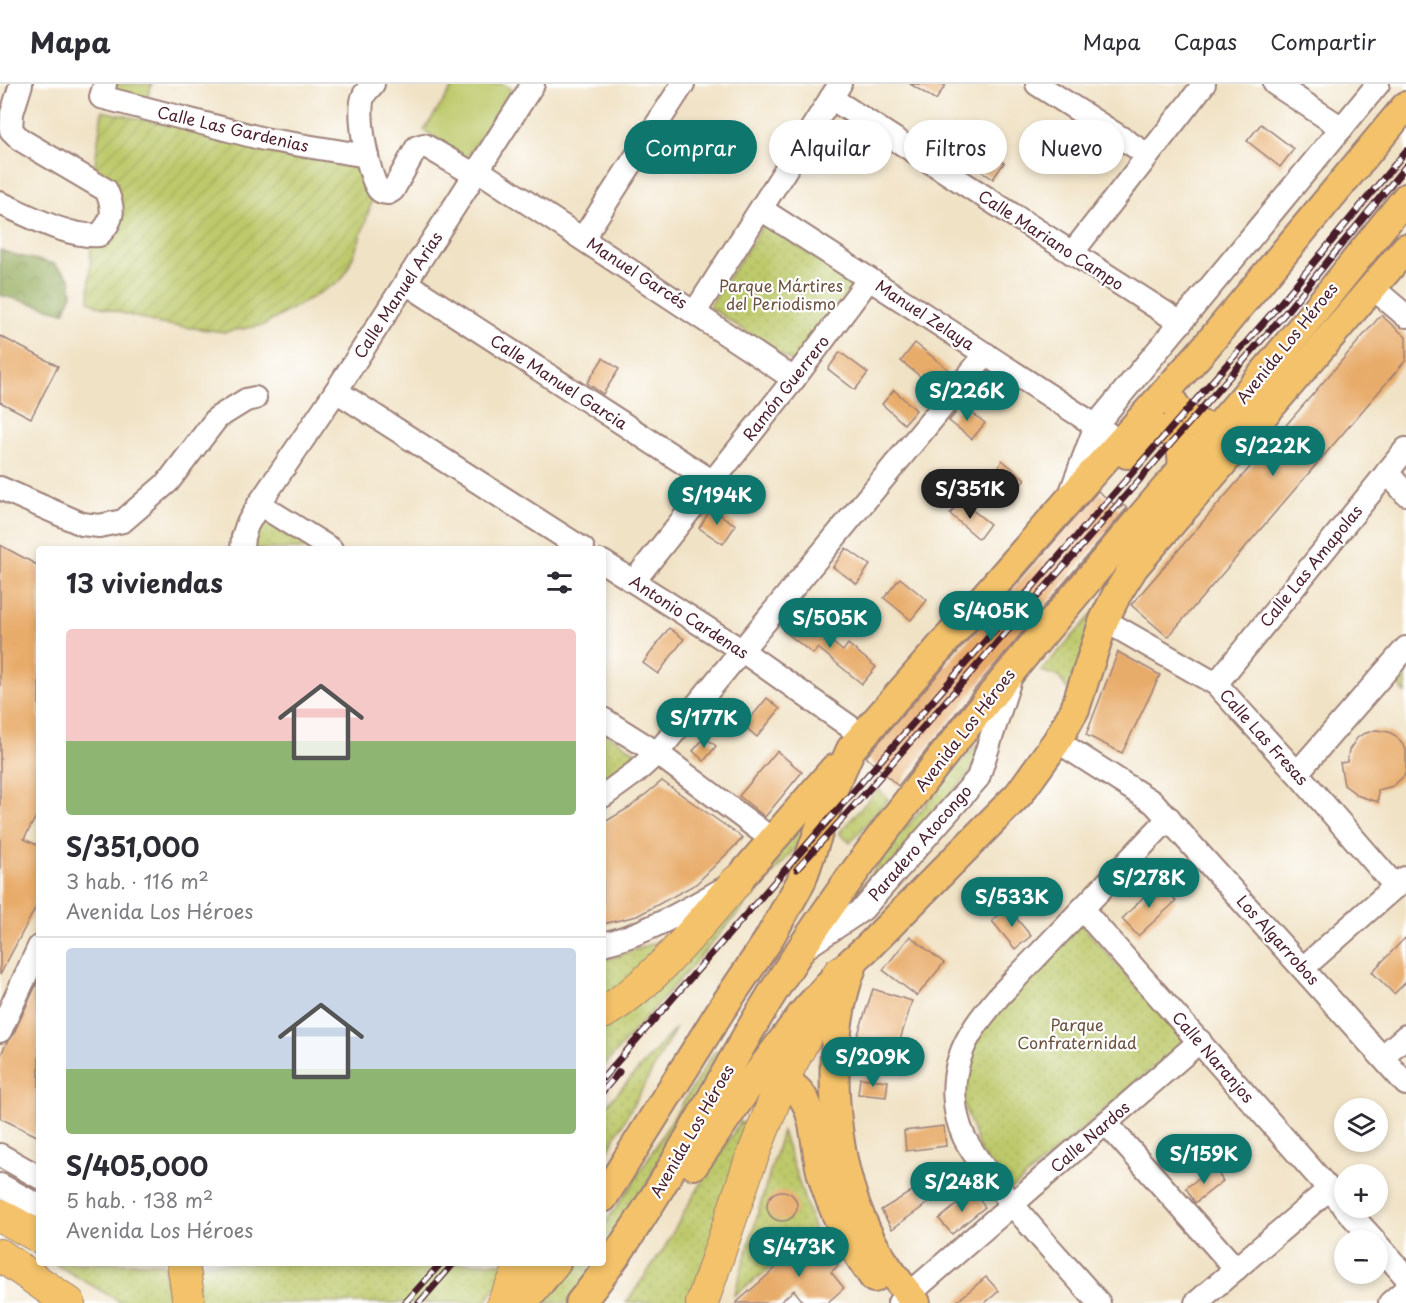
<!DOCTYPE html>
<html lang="es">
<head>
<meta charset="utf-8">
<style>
	body { margin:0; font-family:"Playpen Sans",sans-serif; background:#f2f2f3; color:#2b2b33; height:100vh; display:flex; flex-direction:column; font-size:22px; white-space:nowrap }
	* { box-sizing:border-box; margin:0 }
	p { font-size:20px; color:#7c7c81 }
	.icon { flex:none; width:33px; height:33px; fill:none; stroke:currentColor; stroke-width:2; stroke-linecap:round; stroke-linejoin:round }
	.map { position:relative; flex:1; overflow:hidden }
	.details { position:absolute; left:36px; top:462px; width:570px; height:720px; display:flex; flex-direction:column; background:#fff; border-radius:6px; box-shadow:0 3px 9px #0003 }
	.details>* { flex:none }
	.guide { position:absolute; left:624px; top:36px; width:570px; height:54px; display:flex; gap:12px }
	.buttons { position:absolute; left:1334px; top:1014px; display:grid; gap:12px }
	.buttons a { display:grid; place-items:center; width:54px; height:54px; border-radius:50%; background:#fff; box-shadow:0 3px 9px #0003; font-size:30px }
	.price { position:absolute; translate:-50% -51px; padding:0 14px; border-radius:21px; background:#0f766e; color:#fff; font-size:20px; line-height:39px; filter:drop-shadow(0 2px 3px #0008) }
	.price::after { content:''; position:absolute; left:50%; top:36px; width:18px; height:14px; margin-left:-9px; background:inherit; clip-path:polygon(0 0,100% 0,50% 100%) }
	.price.current { background:#222; color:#fff }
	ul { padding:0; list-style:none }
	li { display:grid; align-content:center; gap:12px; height:318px; padding:0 30px }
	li+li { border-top:2px solid #e1e1e2 }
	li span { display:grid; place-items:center; height:186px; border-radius:6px; color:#555 }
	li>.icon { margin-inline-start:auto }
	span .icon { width:108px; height:108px; fill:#fffc; stroke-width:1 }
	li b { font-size:26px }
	h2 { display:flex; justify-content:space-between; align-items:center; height:72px; padding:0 30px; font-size:26px }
	.tag { padding:0 21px; border-radius:27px; background:#fff; box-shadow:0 3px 9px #0003; font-size:21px; line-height:54px }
	.tag.current { background:#0f766e; color:#fff }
	header { display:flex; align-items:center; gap:36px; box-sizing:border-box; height:84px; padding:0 30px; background:#fff; border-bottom:2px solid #e1e1e2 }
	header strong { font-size:28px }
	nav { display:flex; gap:33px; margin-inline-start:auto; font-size:21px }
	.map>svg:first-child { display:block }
</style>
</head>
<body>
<header>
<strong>Mapa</strong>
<nav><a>Mapa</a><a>Capas</a><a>Compartir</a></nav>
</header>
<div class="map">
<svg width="1406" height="1219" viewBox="0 0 1406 1219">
	<defs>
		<pattern id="grass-dots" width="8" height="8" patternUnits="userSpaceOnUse" patternTransform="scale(1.5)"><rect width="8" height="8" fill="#bdc96b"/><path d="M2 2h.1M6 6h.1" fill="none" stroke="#a4ac5d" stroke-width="1.8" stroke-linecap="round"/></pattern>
		<pattern id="forest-crowns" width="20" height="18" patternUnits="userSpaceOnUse" patternTransform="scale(1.5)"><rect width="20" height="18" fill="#96ad5f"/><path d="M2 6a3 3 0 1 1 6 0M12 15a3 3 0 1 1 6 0" fill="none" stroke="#7c8c4f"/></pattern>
		<pattern id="garden-furrows" width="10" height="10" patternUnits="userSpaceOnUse" patternTransform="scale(1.5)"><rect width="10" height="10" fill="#bdc96b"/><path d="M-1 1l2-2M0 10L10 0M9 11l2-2" fill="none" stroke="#a4ac5d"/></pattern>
	</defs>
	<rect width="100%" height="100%" fill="#fff"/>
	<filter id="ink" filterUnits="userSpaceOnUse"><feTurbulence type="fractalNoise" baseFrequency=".0167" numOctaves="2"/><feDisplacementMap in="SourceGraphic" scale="12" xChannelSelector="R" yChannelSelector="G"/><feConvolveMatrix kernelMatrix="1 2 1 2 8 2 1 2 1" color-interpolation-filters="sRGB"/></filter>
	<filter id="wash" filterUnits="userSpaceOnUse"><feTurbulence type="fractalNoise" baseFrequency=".008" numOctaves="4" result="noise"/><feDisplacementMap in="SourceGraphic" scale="24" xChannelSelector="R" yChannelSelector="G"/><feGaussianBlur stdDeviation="1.35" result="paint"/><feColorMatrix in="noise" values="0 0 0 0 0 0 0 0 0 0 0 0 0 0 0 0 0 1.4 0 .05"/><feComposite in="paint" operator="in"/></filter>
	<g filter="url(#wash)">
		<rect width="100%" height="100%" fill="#f0e2c5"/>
		<!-- grass -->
		<g fill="url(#grass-dots)" stroke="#84744b" stroke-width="1.5">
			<polygon points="764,140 857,201 794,279 709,223"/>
			<polygon points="264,434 313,465 249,465 250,457"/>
			<polygon points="1098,524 1070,609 1058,592 1041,587"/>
			<polygon points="1406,576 1406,610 1392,594"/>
			<polygon points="603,647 636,668 603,700"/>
			<polygon points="979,658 978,679 855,823 848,822 901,749"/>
			<polygon points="878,705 889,715 850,759 839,749"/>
			<polygon points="806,729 812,745 603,983 603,942"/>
			<polygon points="1080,839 1184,957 1012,1105 981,1070 960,1008 975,954"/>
			<polygon points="667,854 603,924 603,876 613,874"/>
			<polygon points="676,944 603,1075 603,1025"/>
			<polygon points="715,967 724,968 603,1174 603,1142 629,1105"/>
			<polygon points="740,1038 753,1044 696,1219 626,1219 663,1166 688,1121"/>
			<polygon points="782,1047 815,1147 774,1182 734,1211"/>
			<polygon points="53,1179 163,1179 170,1219 122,1219"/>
			<polygon points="189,1179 509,1179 504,1191 485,1219 196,1219"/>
			<polygon points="576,1179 600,1179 569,1219 546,1219"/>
		</g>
		<!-- forest -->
		<polygon fill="url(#forest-crowns)" stroke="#706645" stroke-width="1.5" points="0,166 15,171 54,180 70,194 72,210 64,228 0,211"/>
		<!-- garden -->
		<path fill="url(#garden-furrows)" stroke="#84744b" stroke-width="1.5" d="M102 27 365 82C367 91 371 101 372 110 373 122 349 188 340 197L264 241 225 248 160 240 98 222 89 216 91 159 106 152 94 88Z"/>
		<!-- pitch -->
		<g fill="#bdc96b" stroke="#84744b" stroke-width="1.5">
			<polygon points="110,0 152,0 146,18 109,6"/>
			<polygon points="455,0 504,0 512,6 466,74 424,46"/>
		</g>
		<g id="blocks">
			<!-- building -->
			<g fill="#e8ac6a">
				<polygon points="910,0 946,0 936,16"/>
				<polygon points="1261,40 1294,65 1280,83 1247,57"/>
				<polygon points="969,56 1004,79 993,95 959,72"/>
				<polygon points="1381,231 1406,253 1406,276 1168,553 1131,521"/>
				<polygon points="0,252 58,282 31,334 0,318"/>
				<polygon points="915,259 949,286 935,304 901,277"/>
				<polygon points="840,268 868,289 855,306 828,285"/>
				<polygon points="603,274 619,285 603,310 587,299"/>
				<polygon points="894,306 916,326 904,340 882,320"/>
				<polygon points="962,321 985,339 972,355 949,337"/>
				<polygon points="1002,376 1025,395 1016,407 996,389"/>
				<polygon points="1098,407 1120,425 1123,421 1127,424 983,595 898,702 866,673"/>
				<polygon points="961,417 990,440 979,455 950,430"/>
				<polygon points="711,425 736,441 723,460 699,444"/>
				<polygon points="0,461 39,482 39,727 24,755 39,762 39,817 0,891"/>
				<polygon points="846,464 870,481 857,500 833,483"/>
				<polygon points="900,494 927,516 911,536 884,514"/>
				<polygon points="798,530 843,567 848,560 876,583 862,600 818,564 813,570 784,547"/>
				<polygon points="669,544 684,555 658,590 643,579"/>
				<polygon points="1118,568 1160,591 1122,669 1086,651"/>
				<polygon points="767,614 780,625 757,653 744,642"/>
				<polygon points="1376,646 1389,648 1396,652 1406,665 1406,687 1404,692 1393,702 1378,706 1378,718 1359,712 1344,701 1340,679 1347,678 1349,666 1357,654 1363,650"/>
				<polygon points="705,653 716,662 704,677 693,667"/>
				<polygon points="777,667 802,688 765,733 739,712"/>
				<polygon points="662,697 743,754 696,800 637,832 603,840 603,739 630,723"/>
				<polygon points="1159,797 1176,817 1138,852 1122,835"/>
				<polygon points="1008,824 1031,852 1015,865 992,837"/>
				<polygon points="910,852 944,879 917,912 883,886"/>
				<polygon points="1406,853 1406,898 1394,910 1372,888"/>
				<polygon points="39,895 39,1053 0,1034 0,973 7,958 12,953"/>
				<polygon points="873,905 912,917 897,966 855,959"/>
				<polygon points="860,994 888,997 886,1013 858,1010"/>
				<polygon points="944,1042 946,1062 906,1067 904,1047"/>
				<polygon points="1214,1083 1223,1097 1195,1119 1186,1104"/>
				<polygon points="920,1102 928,1119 892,1145 881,1126"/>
				<polygon points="973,1107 985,1123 952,1150 939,1135"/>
				<circle cx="782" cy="1122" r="15"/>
				<polygon points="812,1152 838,1182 831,1188 844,1204 827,1219 804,1219 794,1206 779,1219 736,1219"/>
				<polygon points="986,1193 999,1207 985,1219 955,1219"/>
			</g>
		</g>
	</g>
	<g filter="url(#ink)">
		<use href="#blocks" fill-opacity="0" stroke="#9d8078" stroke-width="1.5"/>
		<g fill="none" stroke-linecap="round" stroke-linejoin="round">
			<!-- minor casing -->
			<g stroke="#9d8078" stroke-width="26">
				<g id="minor">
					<polyline points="105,0 101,13 264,55 367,72"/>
					<path d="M373 0C371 3 366 7 364 11 356 26 368 93 379 106 382 109 383 108 388 109L393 106 417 63 424 61 475 91"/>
					<polyline points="1037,0 1148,71"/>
					<polyline points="1275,0 1342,44"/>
					<polyline points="831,14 1181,239"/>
					<polyline points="478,86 794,295"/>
					<path d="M0 119C28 131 68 154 99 151 114 136 115 125 106 106L21 56 11 46 12 29 21 0"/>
					<polyline points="761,125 1107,349"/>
					<polyline points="583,154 683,0"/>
					<polyline points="1072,169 1204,0"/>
					<polyline points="406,199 713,398"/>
					<polyline points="1373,204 1406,232"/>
					<polyline points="695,228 840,0"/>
					<polyline points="336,307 583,465"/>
					<polyline points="1387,388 1406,410"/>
					<polyline points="0,404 82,440 99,442 123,437 168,398 217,334 246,316 255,314"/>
					<polyline points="1071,408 1096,341 1378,0"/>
					<polyline points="259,420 331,465"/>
					<polyline points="242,465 243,453 247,441 259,420 336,307 533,0"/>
					<polyline points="603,478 741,566 863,652"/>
					<polyline points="634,497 794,295 869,195"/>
					<polyline points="1104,536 1216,600 1297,689 1396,803"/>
					<polyline points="1216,600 1406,365"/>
					<polyline points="603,635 657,669 773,756"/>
					<polyline points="1057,657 1154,719 1406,1000"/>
					<polyline points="1297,689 1406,564"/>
					<polyline points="603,712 636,688 657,669 986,270"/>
					<polyline points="1082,825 1344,1122"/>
					<path d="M603 860C646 850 684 827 723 805"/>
					<polyline points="805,864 863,825 978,694 1010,595"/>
					<polyline points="1303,884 1405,794"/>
					<polyline points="0,947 39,863"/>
					<polyline points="1382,973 1406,952"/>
					<polyline points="1106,1039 1236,1185"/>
					<polyline points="0,1071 39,1093"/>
					<polyline points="0,1101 39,1122"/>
					<polyline points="1345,1124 1374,1156"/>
					<polyline points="1377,1160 1406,1193"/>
					<polyline points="899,1219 1200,957"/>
					<path d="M1099 1219C1065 1180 1029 1143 998 1102 986 1086 973 1071 964 1053 953 1029 951 998 960 973 967 950 984 930 999 912L1169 734"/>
					<polyline points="1196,1219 1329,1105"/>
					<polyline points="1390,1219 1406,1205"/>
				</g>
			</g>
			<!-- major casing -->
			<g stroke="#9d8078" stroke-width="32">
				<g id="major">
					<path d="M1167 307C1180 334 1187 338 1216 345"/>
					<path d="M1127 370C1134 362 1143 352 1153 348 1178 337 1184 368 1182 385"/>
					<polyline points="737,797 834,685"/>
					<path d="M853 880C823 958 831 1073 867 1148 879 1174 897 1197 916 1219"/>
					<path d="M761 997C777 994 793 998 802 1012 816 1032 815 1063 821 1087 832 1128 850 1160 874 1194"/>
					<polyline points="694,1081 750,1000 803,929 839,889 868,863 1019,710 1057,657 1075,625 1104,536 1117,510 1134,483 1406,164"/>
					<polyline points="603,1114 721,926 767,858 801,798 834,703 851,665 1089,393 1203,266 1406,22"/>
					<polyline points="523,1219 556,1179"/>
					<path d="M580 1219C648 1136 695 1041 749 948 779 896 813 846 848 797 974 623 1118 462 1257 297 1308 237 1356 175 1406 114"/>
				</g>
			</g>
			<!-- highway casing -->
			<g stroke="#9d8078" stroke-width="34">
				<g id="highway">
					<path d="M603 929C657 897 696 843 737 797"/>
					<polyline points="0,1131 39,1153"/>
					<polyline points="0,1171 69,1219"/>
					<polyline points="183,1179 189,1219"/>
					<polyline points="503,1219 523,1179"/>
					<polyline points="702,1219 748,1084 782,997 839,889"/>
				</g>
			</g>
			<!-- minor -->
			<use href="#minor" stroke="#fff" stroke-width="22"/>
			<!-- major -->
			<use href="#major" stroke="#f3c26a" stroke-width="28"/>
			<!-- highway -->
			<use href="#highway" stroke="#f3c26a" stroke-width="32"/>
			<!-- rail casing -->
			<g stroke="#4a1f2b" stroke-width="7">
				<g id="rail">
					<polyline points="797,785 870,704 1286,228 1406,82"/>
					<polyline points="603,994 1278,222 1406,67"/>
					<polyline points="603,1007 619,988"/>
					<polyline points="405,1219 441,1179"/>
					<polyline points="419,1219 454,1179"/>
				</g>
			</g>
			<!-- rail -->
			<use href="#rail" stroke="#fff" stroke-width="4.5" stroke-dasharray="14" stroke-linecap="butt"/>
		</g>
	</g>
	<g text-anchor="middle" stroke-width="4.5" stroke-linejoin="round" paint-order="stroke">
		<!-- street labels -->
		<g font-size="16" fill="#4a1f2b" stroke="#fff">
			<text transform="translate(233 45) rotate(13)" y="6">Calle Las Gardenias</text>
			<text transform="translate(1051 156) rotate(33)" y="6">Calle Mariano Campo</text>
			<text transform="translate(637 189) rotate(33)" y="6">Manuel Garcés</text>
			<text transform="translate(398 211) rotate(-57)" y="6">Calle Manuel Arias</text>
			<text transform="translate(925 231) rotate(33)" y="6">Manuel Zelaya</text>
			<text transform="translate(1287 259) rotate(-51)" y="6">Avenida Los Héroes</text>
			<text transform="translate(559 298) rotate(33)" y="6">Calle Manuel Garcia</text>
			<text transform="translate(786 304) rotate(-52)" y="6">Ramón Guerrero</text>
			<text transform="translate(1311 482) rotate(-51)" y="6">Calle Las Amapolas</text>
			<text transform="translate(689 533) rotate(33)" y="6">Antonio Cardenas</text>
			<text transform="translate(965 646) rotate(-52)" y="6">Avenida Los Héroes</text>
			<text transform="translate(1264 653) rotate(48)" y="6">Calle Las Fresas</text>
			<text transform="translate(920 759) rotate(-49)" y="6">Paradero Atocongo</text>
			<text transform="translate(1278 856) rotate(48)" y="6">Los Algarrobos</text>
			<text transform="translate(1213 973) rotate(49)" y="6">Calle Naranjos</text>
			<text transform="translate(692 1047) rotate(-60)" y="6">Avenida Los Héroes</text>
			<text transform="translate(1090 1053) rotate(-41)" y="6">Calle Nardos</text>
		</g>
		<!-- park labels -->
		<g font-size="16" fill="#6c523e" stroke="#fff">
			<text x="781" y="208">Parque Mártires<tspan x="781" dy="18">del Periodismo</tspan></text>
			<text x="1077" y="947">Parque<tspan x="1077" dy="18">Confraternidad</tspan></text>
		</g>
	</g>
</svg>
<div class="buttons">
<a><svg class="icon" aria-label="layers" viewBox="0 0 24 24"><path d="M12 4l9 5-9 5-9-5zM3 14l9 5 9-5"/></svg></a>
<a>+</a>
<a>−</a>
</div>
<b class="price" style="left:967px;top:338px">S/226K</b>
<b class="price" style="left:1273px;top:393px">S/222K</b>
<b class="price current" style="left:970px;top:436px">S/351K</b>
<b class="price" style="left:717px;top:442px">S/194K</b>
<b class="price" style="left:991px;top:558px">S/405K</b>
<b class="price" style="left:830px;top:565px">S/505K</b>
<b class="price" style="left:704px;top:665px">S/177K</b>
<b class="price" style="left:1149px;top:825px">S/278K</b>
<b class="price" style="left:1012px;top:844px">S/533K</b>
<b class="price" style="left:873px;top:1004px">S/209K</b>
<b class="price" style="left:1204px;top:1101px">S/159K</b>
<b class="price" style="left:962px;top:1129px">S/248K</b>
<b class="price" style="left:799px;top:1194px">S/473K</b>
<div class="guide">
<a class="tag current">Comprar</a>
<a class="tag">Alquilar</a>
<a class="tag">Filtros</a>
<a class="tag">Nuevo</a>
</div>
<section class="details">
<h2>13 viviendas<svg class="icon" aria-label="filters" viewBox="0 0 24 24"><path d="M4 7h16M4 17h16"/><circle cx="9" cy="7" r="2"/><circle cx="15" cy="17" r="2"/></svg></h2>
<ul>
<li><span style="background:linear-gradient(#f6c9c9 60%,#8fb573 0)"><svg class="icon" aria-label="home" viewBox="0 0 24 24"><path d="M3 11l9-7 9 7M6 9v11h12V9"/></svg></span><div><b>S/351,000</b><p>3 hab. · 116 m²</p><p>Avenida Los Héroes</p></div></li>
<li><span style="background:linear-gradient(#c9d6e8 65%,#8fb573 0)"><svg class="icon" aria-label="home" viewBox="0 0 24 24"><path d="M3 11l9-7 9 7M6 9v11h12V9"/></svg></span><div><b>S/405,000</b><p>5 hab. · 138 m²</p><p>Avenida Los Héroes</p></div></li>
</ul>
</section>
</div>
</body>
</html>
